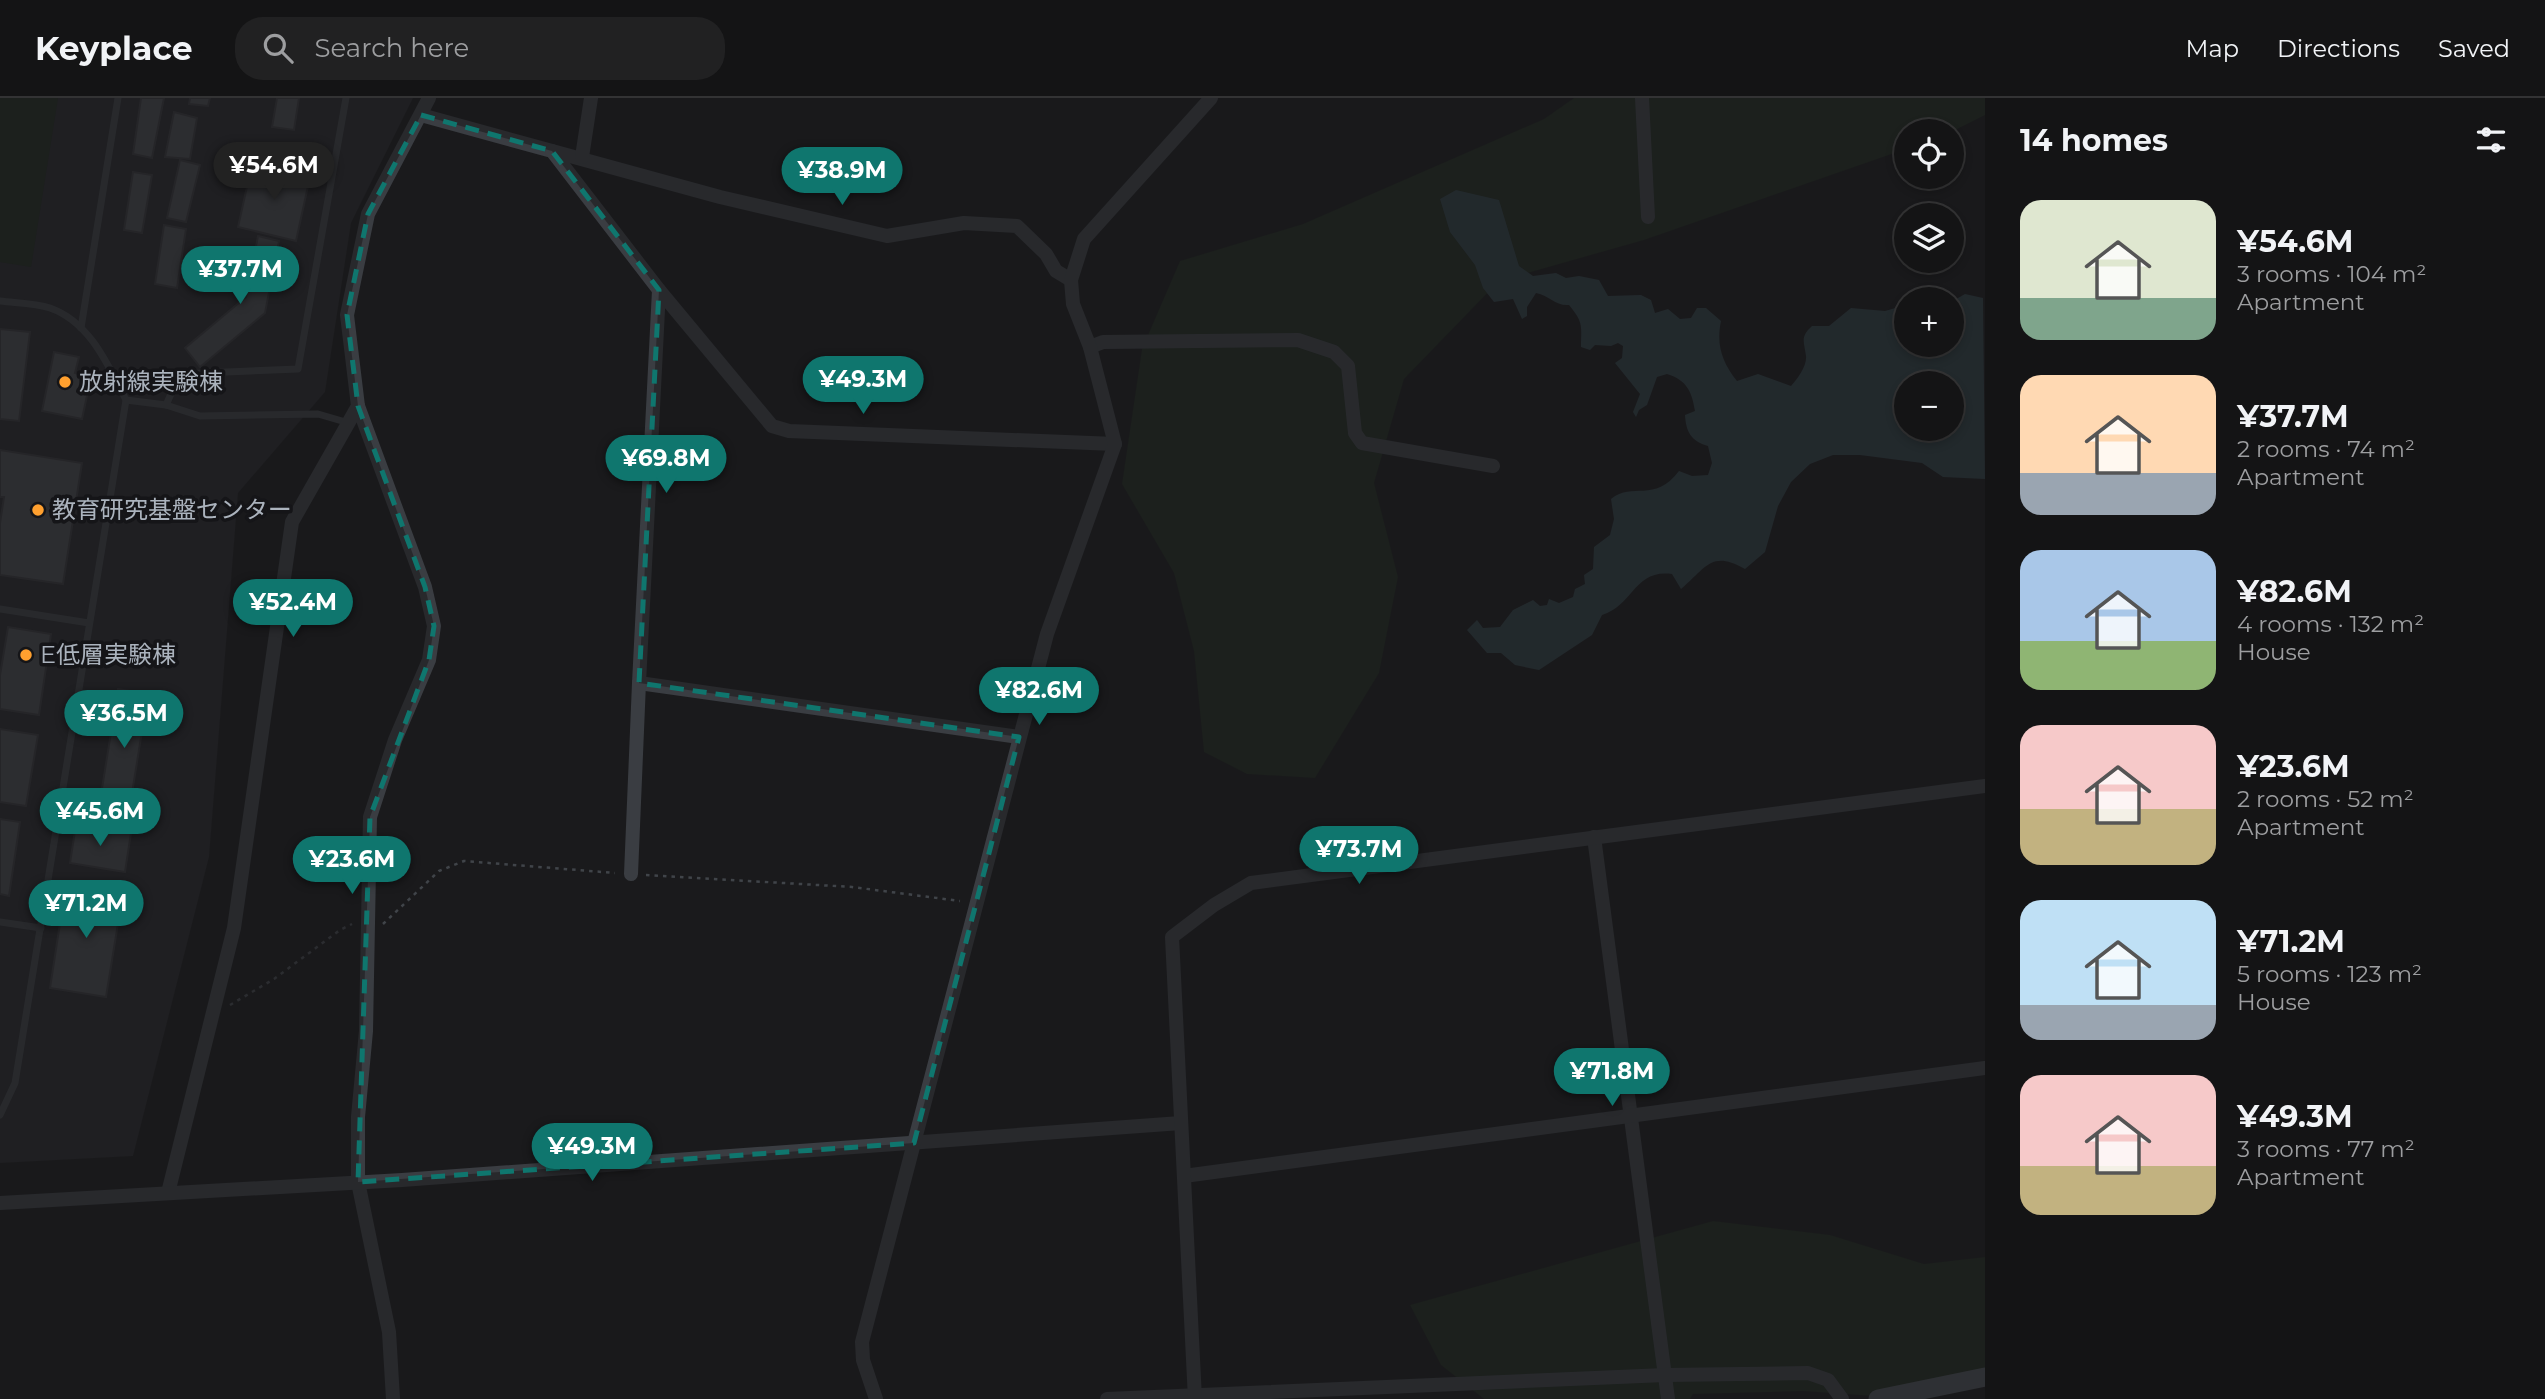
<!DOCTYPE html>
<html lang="en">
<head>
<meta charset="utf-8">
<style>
	body { margin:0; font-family:Montserrat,"Noto Sans JP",sans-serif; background:#212122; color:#f1f3f6; height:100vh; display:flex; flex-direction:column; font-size:26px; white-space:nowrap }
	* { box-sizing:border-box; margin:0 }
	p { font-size:23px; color:#9d9ea0 }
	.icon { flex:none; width:38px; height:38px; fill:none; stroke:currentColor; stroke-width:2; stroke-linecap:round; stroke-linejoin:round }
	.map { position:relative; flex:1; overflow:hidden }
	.details { display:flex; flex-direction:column; background:#141415; width:560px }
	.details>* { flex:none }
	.tools { position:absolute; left:1894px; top:21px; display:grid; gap:14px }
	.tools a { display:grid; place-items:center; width:70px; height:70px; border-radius:50%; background:#141415; box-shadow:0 4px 10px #0003,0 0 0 2px #333334; font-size:35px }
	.price { position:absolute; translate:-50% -60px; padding:0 16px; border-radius:24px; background:#0f766e; color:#fff; font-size:23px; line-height:46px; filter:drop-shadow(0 2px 4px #0008) }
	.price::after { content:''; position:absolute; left:50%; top:42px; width:21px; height:16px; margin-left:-10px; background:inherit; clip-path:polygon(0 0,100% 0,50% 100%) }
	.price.current { background:#222; color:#fff }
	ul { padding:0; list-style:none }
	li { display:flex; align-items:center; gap:21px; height:175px; padding:0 35px }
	li span { display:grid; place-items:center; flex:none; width:196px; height:140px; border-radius:21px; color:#555 }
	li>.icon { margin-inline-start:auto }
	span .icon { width:84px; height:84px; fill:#fffc; stroke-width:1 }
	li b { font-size:30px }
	h2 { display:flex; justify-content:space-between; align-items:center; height:84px; padding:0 35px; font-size:30px }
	header { display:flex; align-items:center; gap:42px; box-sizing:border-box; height:98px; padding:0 35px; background:#141415; border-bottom:2px solid #333334 }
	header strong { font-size:33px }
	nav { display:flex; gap:38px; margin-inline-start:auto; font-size:24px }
	.search { width:490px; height:63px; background:#212122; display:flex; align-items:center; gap:18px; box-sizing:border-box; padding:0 24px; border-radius:28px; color:#9d9ea0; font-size:26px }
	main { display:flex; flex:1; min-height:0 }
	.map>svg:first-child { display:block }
</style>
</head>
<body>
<header>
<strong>Keyplace</strong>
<div class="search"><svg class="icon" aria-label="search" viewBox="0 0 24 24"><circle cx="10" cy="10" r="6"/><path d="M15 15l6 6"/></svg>Search here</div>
<nav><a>Map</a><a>Directions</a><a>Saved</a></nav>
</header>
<main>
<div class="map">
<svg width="1985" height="1301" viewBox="0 0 1985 1301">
	<rect width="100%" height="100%" fill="#1a1a1c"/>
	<!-- built -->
	<polygon fill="#26262a" points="0,0 413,0 351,125 325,294 238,395 209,759 133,1058 0,1065"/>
	<!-- green -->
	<g fill="#1f281f">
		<polygon points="0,0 58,0 31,169 0,164"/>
		<polygon points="1574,0 1985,0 1985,17 1951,34 1906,33 1906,51 1644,142 1499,183 1404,281 1374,385 1398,479 1379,575 1315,680 1247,676 1204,654 1194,553 1174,475 1122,386 1142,251 1180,163 1303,126 1544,21"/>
		<polygon points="1713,1123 1830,1137 1924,1166 1985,1159 1985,1272 1915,1301 1803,1293 1693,1296 1690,1301 1484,1301 1441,1267 1410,1207"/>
	</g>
	<!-- water -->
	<path fill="#2e3c42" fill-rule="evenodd" d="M1456 92 1499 102 1519 168 1533 178 1556 175 1566 180 1579 178 1599 182 1608 198 1641 197 1651 202 1655 215 1668 211 1680 221 1691 220 1697 210H1706L1721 223C1716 247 1722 264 1737 283L1758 276 1791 288C1798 280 1807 268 1806 258 1804 243 1800 239 1812 228H1829L1851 210 1885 213 1906 207V247H1951V204L1965 196 1983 200 1985 381 1943 379 1922 365 1860 357H1833L1810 366 1791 384 1778 408 1765 454 1745 471C1711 452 1707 469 1681 491L1672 476C1634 471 1634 507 1602 517L1592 537 1539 572 1515 567 1501 555H1487L1467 532 1477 522 1483 530 1500 529 1513 512 1533 502 1540 508 1547 507 1549 501 1559 505 1573 499 1575 491 1585 486 1584 477 1593 471 1594 449 1610 437 1614 421 1611 401C1633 383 1654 406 1679 373L1692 378 1708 377 1712 365 1708 348C1691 343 1686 334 1685 317L1695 313C1692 294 1687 282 1667 276L1657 279 1647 307 1639 312 1636 319 1633 314 1640 296 1615 265 1622 260 1623 248 1618 245 1611 248 1595 247 1590 252 1581 249C1581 228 1584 225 1569 207 1555 208 1550 198 1536 195L1527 209V218L1522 221 1513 201 1494 204 1483 190 1475 167 1450 134 1440 101ZM1906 285H1951V331H1906Z"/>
	<!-- building -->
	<g fill="#444549" stroke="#343439" stroke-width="2">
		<polygon points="141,0 164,0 152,60 133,56"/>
		<polygon points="190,0 210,0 208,8 189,6"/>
		<polygon points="277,0 299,0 294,32 272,29"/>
		<polygon points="174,14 197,20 190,61 165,59"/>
		<polygon points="180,62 200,67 186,124 167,120"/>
		<polygon points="252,66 310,79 296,143 238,129"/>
		<polygon points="133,74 152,77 142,135 124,132"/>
		<polygon points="164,127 186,131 177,190 155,186"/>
		<polygon points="258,138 279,143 265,215 200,269 185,250 246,199"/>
		<polygon points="0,231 30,234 19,323 0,321"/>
		<polygon points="54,254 79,259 75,275 83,277 80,292 88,293 82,321 42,313"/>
		<polygon points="0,352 82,365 63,486 0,477 0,425 4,399 0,399"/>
		<polygon points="8,529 51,536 39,617 0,611 0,577"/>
		<polygon points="118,591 148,596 129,714 99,709"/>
		<polygon points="0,631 38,637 26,708 0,704"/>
		<polygon points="0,721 20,724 9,798 0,796"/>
		<polygon points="76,726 131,735 125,774 70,765"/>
		<polygon points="66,786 123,795 106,899 50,890"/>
	</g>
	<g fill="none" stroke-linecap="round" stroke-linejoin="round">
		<!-- path -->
		<g stroke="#404449" stroke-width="2.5" stroke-dasharray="3.5 5" stroke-linecap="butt">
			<polyline points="646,777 852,789 960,803"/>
			<polyline points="383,826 439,773 464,763 615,775"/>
			<polyline points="230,907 274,881 340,832 352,826"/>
		</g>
		<!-- lane -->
		<g stroke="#3a3d42" stroke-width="7">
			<path d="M0 203C16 205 35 205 50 210 90 224 108 267 126 302L15 985 0 1017"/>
			<polyline points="81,230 118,0"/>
			<polyline points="126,302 166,307 200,318 318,316 349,325"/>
			<polyline points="166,307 180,276 298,271 346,0"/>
			<polyline points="0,511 89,525"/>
			<polyline points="0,824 41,830"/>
		</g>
		<!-- street -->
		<g stroke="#3a3d42" stroke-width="14">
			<polyline points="1642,0 1648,119"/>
			<polyline points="421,17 552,53 659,192 639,585 1019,639"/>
			<polyline points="552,53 720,99 887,138 964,125 1017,128 1046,156 1056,173 1071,182"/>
			<polyline points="582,59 591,0"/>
			<polyline points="659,192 772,328 789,333 1115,346"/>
			<polyline points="1090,249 1103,244 1298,242 1334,254 1348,268 1355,335 1362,345 1493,368"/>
			<polyline points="358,308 425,489 434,528 429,562 395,642 370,719 366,933 358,1019 358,1084 389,1234 393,1301"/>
			<polyline points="1594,739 1668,1301"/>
			<polyline points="631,776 639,585"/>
			<polyline points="1184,1078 1985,970"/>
			<polyline points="168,1095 234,830 292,424 358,308 347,217 368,116 429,0"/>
			<polyline points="0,1105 402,1082 1181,1025"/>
			<polyline points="876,1301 863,1262 862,1244 1047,536 1115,346 1090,249 1073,206 1071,182 1084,141 1211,0"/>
			<polyline points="1107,1301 1665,1277 1808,1275 1828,1282 1842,1301"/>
			<polyline points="1195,1301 1172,839 1214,807 1251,785 1985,688"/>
		</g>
		<!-- secondary -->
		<polyline stroke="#484c52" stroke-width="19" points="1878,1301 1985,1279"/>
	</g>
	<!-- marked area -->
	<path d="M0 0H1985V1301H0ZM421 17 552 53 659 192 639 585 1019 639 914 1045 358 1084 370 719 429 562 434 528 425 489 358 308 347 217 368 116Z" fill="#1a1a1c" fill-opacity=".55" fill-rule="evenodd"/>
	<path fill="none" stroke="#0f766e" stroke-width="5" stroke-dasharray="14 9" stroke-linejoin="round" d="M421 17 552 53 659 192 639 585 1019 639 914 1045 358 1084 370 719 429 562 434 528 425 489 358 308 347 217 368 116Z"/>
	<!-- markers -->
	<g fill="#ffa02f" stroke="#151518" stroke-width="2.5">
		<circle cx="65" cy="284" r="7"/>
		<circle cx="38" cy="412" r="7"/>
		<circle cx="26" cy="557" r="7"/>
	</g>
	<g text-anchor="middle" stroke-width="7" stroke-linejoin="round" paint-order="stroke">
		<!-- poi labels -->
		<g font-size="24" fill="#abb3bd" stroke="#151518" text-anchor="start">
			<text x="79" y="292">放射線実験棟</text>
			<text x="52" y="420">教育研究基盤センター</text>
			<text x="40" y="565">E低層実験棟</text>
		</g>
	</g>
</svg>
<div class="tools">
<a><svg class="icon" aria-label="locate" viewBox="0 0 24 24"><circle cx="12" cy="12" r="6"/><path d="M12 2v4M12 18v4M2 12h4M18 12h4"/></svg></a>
<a><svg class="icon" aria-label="layers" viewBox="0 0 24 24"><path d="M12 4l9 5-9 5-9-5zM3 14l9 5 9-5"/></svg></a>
<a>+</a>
<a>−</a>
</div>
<b class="price current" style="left:274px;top:104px">¥54.6M</b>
<b class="price" style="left:842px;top:109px">¥38.9M</b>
<b class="price" style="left:240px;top:208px">¥37.7M</b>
<b class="price" style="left:863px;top:318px">¥49.3M</b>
<b class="price" style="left:666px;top:397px">¥69.8M</b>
<b class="price" style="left:293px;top:541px">¥52.4M</b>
<b class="price" style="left:1039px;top:629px">¥82.6M</b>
<b class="price" style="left:124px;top:652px">¥36.5M</b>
<b class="price" style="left:100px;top:750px">¥45.6M</b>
<b class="price" style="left:1359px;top:788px">¥73.7M</b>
<b class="price" style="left:352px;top:798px">¥23.6M</b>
<b class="price" style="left:86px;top:842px">¥71.2M</b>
<b class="price" style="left:1612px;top:1010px">¥71.8M</b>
<b class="price" style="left:592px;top:1085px">¥49.3M</b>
</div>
<section class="details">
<h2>14 homes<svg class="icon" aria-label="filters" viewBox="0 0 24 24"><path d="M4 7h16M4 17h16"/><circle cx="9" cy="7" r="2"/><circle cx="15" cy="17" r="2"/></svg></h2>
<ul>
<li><span style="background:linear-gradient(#dfe7d0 70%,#7fa58c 0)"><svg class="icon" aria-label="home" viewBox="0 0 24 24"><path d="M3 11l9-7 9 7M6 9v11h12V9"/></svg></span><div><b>¥54.6M</b><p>3 rooms · 104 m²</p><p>Apartment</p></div></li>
<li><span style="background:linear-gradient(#ffd9b3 70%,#9aa5b1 0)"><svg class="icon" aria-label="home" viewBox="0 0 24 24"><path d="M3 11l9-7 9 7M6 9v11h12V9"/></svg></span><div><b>¥37.7M</b><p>2 rooms · 74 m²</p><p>Apartment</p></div></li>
<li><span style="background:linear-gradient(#a9c7e8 65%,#8fb573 0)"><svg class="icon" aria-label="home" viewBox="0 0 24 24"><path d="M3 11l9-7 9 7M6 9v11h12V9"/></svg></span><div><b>¥82.6M</b><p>4 rooms · 132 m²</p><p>House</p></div></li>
<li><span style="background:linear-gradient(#f6c9c9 60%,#c2b280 0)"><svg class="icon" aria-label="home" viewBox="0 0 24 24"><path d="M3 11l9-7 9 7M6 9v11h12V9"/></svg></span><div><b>¥23.6M</b><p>2 rooms · 52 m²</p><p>Apartment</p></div></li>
<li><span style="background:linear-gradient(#bfe0f5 75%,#9aa5b1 0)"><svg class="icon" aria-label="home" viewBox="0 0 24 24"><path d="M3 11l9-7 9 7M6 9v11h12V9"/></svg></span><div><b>¥71.2M</b><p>5 rooms · 123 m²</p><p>House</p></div></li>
<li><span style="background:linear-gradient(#f6c9c9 65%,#c2b280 0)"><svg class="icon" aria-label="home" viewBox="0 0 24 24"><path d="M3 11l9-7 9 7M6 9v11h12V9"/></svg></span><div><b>¥49.3M</b><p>3 rooms · 77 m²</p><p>Apartment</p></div></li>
</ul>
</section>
</main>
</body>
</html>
